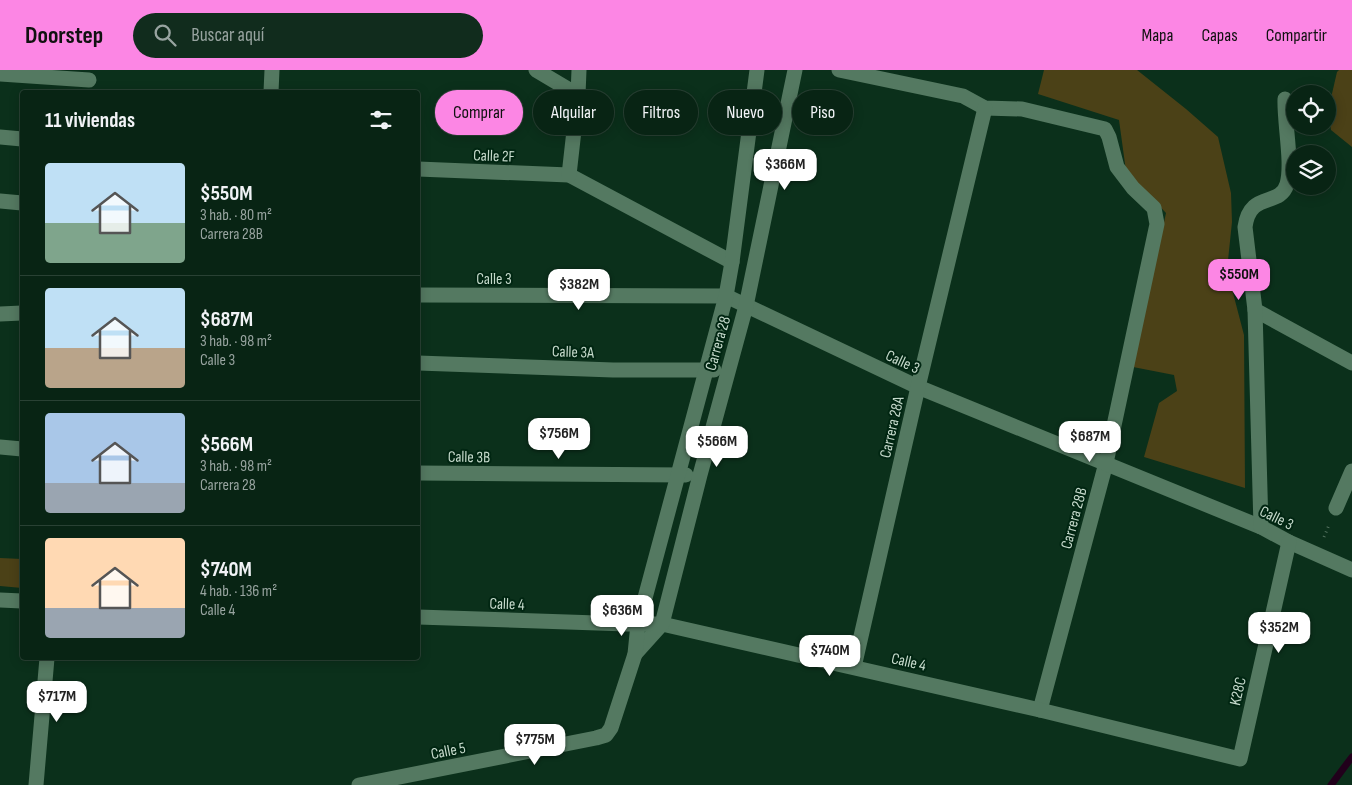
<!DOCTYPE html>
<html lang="es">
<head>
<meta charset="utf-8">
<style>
	body { margin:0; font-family:"Sofia Sans Condensed",sans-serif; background:#112c1d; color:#f1f3f6; height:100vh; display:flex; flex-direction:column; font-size:19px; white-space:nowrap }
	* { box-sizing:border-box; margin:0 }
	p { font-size:16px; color:#98a4a0 }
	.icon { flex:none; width:28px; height:28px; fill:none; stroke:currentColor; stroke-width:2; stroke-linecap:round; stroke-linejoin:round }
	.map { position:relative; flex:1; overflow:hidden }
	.panel { position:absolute; left:20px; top:20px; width:400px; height:570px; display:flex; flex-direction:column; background:#082414; border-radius:5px; box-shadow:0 2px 12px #0003,0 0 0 1px #294134 }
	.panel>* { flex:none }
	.guide { position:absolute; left:435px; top:20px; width:475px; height:45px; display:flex; gap:10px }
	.controls { position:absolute; left:1286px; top:15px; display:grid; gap:10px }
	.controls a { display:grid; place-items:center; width:50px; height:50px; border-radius:50%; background:#082414; box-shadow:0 2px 12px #0003,0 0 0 1px #294134; font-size:25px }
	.price { position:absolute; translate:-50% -42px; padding:0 11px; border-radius:10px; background:#fff; color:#222; font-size:16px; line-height:32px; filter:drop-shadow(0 1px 2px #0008) }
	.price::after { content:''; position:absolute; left:50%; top:30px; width:15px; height:11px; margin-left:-8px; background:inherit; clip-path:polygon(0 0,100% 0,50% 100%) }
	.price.active { background:#fc86e4; color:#111 }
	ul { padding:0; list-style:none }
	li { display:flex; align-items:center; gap:15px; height:125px; padding:0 25px }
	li+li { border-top:1px solid #294134 }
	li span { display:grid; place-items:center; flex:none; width:140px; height:100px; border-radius:5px; color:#555 }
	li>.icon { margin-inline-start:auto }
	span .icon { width:60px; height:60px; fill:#fffc; stroke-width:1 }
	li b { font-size:21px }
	h2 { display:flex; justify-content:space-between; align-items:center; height:60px; padding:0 25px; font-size:21px }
	.pill { padding:0 18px; border-radius:22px; background:#082414; box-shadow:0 2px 12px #0003,0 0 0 1px #294134; font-size:18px; line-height:45px }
	.pill.active { background:#fc86e4; color:#111 }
	header { display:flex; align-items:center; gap:30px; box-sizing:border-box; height:70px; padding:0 25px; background:#fc86e4; color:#111 }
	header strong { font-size:24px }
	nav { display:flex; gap:28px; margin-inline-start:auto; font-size:18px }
	.search { width:350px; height:45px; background:#112c1d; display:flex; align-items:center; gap:12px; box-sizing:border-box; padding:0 18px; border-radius:28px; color:#98a4a0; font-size:19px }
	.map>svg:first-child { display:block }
</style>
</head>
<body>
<header>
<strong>Doorstep</strong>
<div class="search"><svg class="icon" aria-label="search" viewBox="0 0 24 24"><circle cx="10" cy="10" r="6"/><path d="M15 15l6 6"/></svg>Buscar aquí</div>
<nav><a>Mapa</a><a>Capas</a><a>Compartir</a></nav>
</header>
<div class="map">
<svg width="1352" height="715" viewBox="0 0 1352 715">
	<rect width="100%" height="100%" fill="#0b301b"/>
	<!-- green -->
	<g fill="#4b4117">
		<polygon points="1044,0 1137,0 1186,39 1218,67 1231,123 1232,152 1227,200 1244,265 1245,418 1144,387 1159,333 1177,321 1174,305 1133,297 1166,143 1126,101 1119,50 1038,24"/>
		<polygon points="1339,0 1352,0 1352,77 1331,60 1328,41 1337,2"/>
		<polygon points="0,488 22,489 22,518 0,516"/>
	</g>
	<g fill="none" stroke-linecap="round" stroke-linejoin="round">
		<!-- stream -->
		<polyline stroke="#21001b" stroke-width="7" points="1331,715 1352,687"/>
		<!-- path -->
		<polyline stroke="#567462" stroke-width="3" stroke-dasharray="1 4" stroke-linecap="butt" points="1324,467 1329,455"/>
		<!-- minor -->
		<g stroke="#547961" stroke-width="15">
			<polyline points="536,0 578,25"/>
			<polyline points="839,0 963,26 985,38 1022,39 1105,59 1109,67 1117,97 1133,118 1154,138 1157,154 1106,393 1040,640"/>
			<polyline points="0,4 89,10"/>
			<polyline points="271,22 272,0"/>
			<polyline points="0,67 22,69"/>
			<polyline points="418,99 569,105 732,192"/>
			<polyline points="569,105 578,25 579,0"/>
			<polyline points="0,131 22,133"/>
			<polyline points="418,225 726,226 918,317 1261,457 1289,472 1352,500"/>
			<polyline points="1255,240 1352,293"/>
			<polyline points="0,244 22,243"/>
			<polyline points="418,293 613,300 714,300"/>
			<polyline points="0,377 22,379"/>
			<polyline points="418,403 686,405"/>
			<polyline points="1336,438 1352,401"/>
			<path d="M1261 457 1255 240 1245 157C1250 120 1280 138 1287 114 1293 94 1284 52 1285 29"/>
			<polyline points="0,530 22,531"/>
			<polyline points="418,547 627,554 662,554 1040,640 1240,689 1289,472"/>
			<polyline points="635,584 662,554 700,405 746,236 795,0"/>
			<polyline points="854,597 918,317 985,38"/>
			<polyline points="36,715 47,588"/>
			<polyline points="359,715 596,668 606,665 611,658 635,584 638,554 726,226 732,192 757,0"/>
		</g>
	</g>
	<g text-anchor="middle" stroke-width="4" stroke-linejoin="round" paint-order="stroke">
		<!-- street labels -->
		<g font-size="16" fill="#c5d9cb" stroke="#012612">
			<text transform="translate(494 85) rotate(2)" y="6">Calle 2F</text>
			<text x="494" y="214">Calle 3</text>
			<text transform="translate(717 273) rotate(-74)" y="6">Carrera 28</text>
			<text transform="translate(573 281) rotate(2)" y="6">Calle 3A</text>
			<text transform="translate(903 291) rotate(25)" y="6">Calle 3</text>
			<text transform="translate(891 357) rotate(-77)" y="6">Carrera 28A</text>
			<text transform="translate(469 386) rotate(1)" y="6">Calle 3B</text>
			<text transform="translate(1277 447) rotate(26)" y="6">Calle 3</text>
			<text transform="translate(1073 448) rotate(-75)" y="6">Carrera 28B</text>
			<text transform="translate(507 533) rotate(2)" y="6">Calle 4</text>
			<text transform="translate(909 591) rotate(13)" y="6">Calle 4</text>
			<text transform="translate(1237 621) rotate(-77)" y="6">K28C</text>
			<text transform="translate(448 680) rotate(-11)" y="6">Calle 5</text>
		</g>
	</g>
</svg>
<div class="controls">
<a><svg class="icon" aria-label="locate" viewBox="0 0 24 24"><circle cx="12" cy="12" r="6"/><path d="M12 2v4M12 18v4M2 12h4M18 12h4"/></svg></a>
<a><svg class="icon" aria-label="layers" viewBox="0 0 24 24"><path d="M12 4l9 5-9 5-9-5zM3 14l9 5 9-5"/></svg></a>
</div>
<b class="price" style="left:785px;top:121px">$366M</b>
<b class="price active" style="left:1239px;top:231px">$550M</b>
<b class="price" style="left:579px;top:241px">$382M</b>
<b class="price" style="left:559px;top:390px">$756M</b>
<b class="price" style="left:1090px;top:393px">$687M</b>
<b class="price" style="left:717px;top:398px">$566M</b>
<b class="price" style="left:622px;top:567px">$636M</b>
<b class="price" style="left:1279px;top:584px">$352M</b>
<b class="price" style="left:830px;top:607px">$740M</b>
<b class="price" style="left:57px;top:653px">$717M</b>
<b class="price" style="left:535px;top:696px">$775M</b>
<div class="guide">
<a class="pill active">Comprar</a>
<a class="pill">Alquilar</a>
<a class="pill">Filtros</a>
<a class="pill">Nuevo</a>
<a class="pill">Piso</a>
</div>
<section class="panel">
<h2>11 viviendas<svg class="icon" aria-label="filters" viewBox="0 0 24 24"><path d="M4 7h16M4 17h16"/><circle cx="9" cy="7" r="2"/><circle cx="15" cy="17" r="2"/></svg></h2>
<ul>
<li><span style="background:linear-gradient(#bfe0f5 60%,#7fa58c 0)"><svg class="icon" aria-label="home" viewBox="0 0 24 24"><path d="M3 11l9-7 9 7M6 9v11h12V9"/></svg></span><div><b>$550M</b><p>3 hab. · 80 m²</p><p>Carrera 28B</p></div></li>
<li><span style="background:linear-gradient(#bfe0f5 60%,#b9a48a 0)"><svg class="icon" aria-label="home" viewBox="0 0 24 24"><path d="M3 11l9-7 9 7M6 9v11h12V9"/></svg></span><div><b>$687M</b><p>3 hab. · 98 m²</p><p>Calle 3</p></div></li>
<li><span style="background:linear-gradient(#a9c7e8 70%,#9aa5b1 0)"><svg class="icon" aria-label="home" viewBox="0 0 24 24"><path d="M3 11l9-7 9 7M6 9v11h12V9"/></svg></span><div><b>$566M</b><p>3 hab. · 98 m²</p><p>Carrera 28</p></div></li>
<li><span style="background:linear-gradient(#ffd9b3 70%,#9aa5b1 0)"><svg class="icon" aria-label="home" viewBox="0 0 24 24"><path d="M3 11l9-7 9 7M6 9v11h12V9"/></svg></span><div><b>$740M</b><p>4 hab. · 136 m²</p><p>Calle 4</p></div></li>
</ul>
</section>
</div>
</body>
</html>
